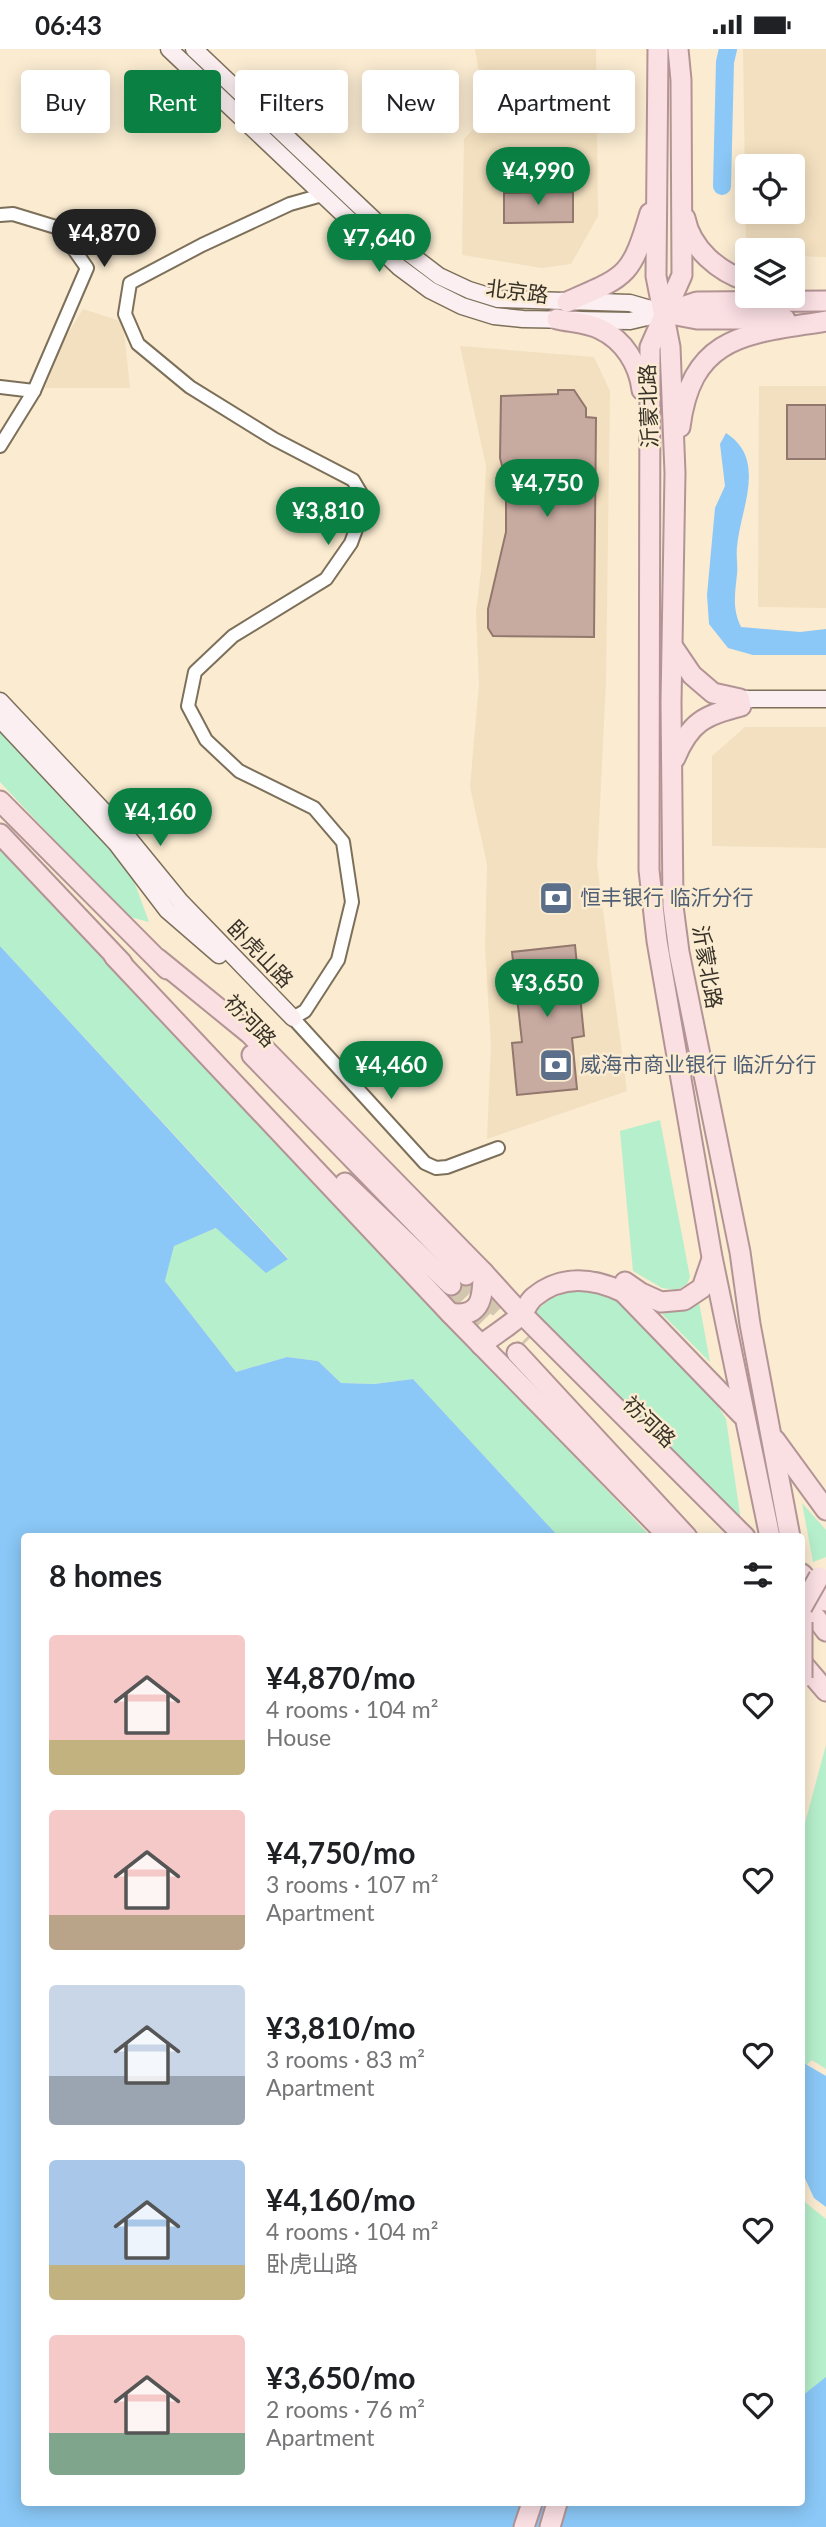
<!DOCTYPE html>
<html lang="en">
<head>
<meta charset="utf-8">
<style>
	body { margin:0; font-family:Lato,"Noto Sans SC",sans-serif; background:#f2f2f2; color:#202124; height:100vh; display:flex; flex-direction:column; font-size:26px; white-space:nowrap }
	* { box-sizing:border-box; margin:0 }
	p { font-size:23px; color:#757577 }
	.icon { flex:none; width:38px; height:38px; fill:none; stroke:currentColor; stroke-width:2; stroke-linecap:round; stroke-linejoin:round }
	.map { position:relative; flex:1; overflow:hidden }
	.side { position:absolute; left:21px; top:1484px; width:784px; height:973px; display:flex; flex-direction:column; background:#fff; border-radius:7px; box-shadow:0 4px 18px #0003 }
	.side>* { flex:none }
	.top-card { position:absolute; left:21px; top:21px; width:784px; height:63px; display:flex; gap:14px }
	.tools { position:absolute; left:735px; top:105px; display:grid; gap:14px }
	.tools a { display:grid; place-items:center; width:70px; height:70px; border-radius:7px; background:#fff; box-shadow:0 4px 18px #0003; font-size:35px }
	.price { position:absolute; translate:-50% -60px; padding:0 16px; border-radius:24px; background:#0b8043; color:#fff; font-size:23px; line-height:46px; filter:drop-shadow(0 2px 4px #0008) }
	.price::after { content:''; position:absolute; left:50%; top:42px; width:21px; height:16px; margin-left:-10px; background:inherit; clip-path:polygon(0 0,100% 0,50% 100%) }
	.price.selected { background:#222; color:#fff }
	ul { padding:0; list-style:none }
	li { display:flex; align-items:center; gap:21px; height:175px; padding:0 28px }
	li span { display:grid; place-items:center; flex:none; width:196px; height:140px; border-radius:7px; color:#555 }
	li>.icon { margin-inline-start:auto }
	span .icon { width:84px; height:84px; fill:#fffc; stroke-width:1 }
	li b { font-size:30px }
	h2 { display:flex; justify-content:space-between; align-items:center; height:84px; padding:0 28px; font-size:30px }
	.pill { padding:0 24px; border-radius:7px; background:#fff; box-shadow:0 4px 18px #0003; font-size:24px; line-height:63px }
	.pill.selected { background:#0b8043; color:#fff }
	.status { display:flex; justify-content:space-between; align-items:center; height:49px; padding:0 35px; background:#fff; direction:ltr }
	.status svg { height:19px; fill:currentColor }
	.map>svg:first-child { display:block }
</style>
</head>
<body>
<div class="status"><b>06:43</b><svg viewBox="0 0 49 12"><path d="M0 12V9h3v3zM5 12V6h3v6zM10 12V3h3v9zM15 12V0h3v12zM26 1h20v11H26zM47 4h2v5h-2z"/></svg></div>
<div class="map">
<svg width="826" height="2478" viewBox="0 0 826 2478">
	<rect width="100%" height="100%" fill="#faebd1"/>
	<!-- built -->
	<g fill="#f3e0c0" fill-rule="evenodd">
		<polygon points="475,0 596,0 598,167 571,215 542,219 462,206 464,90 476,77 481,36"/>
		<path d="M743 0H826V208L793 207V201H760L746 195ZM747 117H793V163H747Z"/>
		<polygon points="83,260 123,273 130,339 45,339 63,293"/>
		<polygon points="460,297 594,308 610,342 606,632 597,816 627,1042 487,1090 491,997 485,899 487,815 470,738 479,635 476,563 481,522 486,417"/>
		<polygon points="759,337 826,337 826,559 758,558"/>
		<polygon points="745,678 826,678 826,799 712,797 712,707"/>
	</g>
	<!-- green -->
	<g fill="#b6efcb">
		<polygon points="0,680 120,808 135,835 149,873 126,867 0,733"/>
		<polygon points="0,798 650,1487 558,1487 413,1330 373,1335 341,1334 318,1312 287,1308 236,1323 165,1232 174,1196 217,1179 266,1223 288,1209 0,897"/>
		<polygon points="660,1071 690,1228 687,1235 677,1241 662,1239 633,1222 620,1082"/>
		<polygon points="574,1241 603,1242 621,1251 707,1340 726,1370 742,1479 534,1263 552,1249"/>
		<polygon points="699,1253 710,1313 662,1265"/>
		<polygon points="802,1454 826,1481 826,1508 813,1513"/>
		<polygon points="826,1696 826,2020 812,2011 802,2020 802,1785"/>
		<polygon points="802,2144 806,2154 826,2170 826,2335 802,2347"/>
	</g>
	<!-- water -->
	<g fill="#8bc8f7">
		<path d="M726 384C768 411 740 460 737 498 736 507 738 517 737 525 735 546 732 559 741 578L800 583 826 580V606H753L728 599 709 575 707 546 715 459 725 437 720 395Z"/>
		<polygon points="0,897 288,1210 266,1224 216,1179 174,1197 165,1232 236,1323 287,1308 318,1312 341,1334 374,1335 413,1330 558,1487 24,1488 24,2454 802,2454 802,2347 826,2328 826,2478 0,2478"/>
		<polygon points="802,2013 826,2027 826,2158 814,2149 802,2123"/>
	</g>
	<g fill="none" stroke-linecap="round" stroke-linejoin="round">
		<!-- river -->
		<polyline stroke="#8bc8f7" stroke-width="18" points="722,137 725,13 728,0"/>
	</g>
	<!-- building -->
	<g fill="#c7aaa0" stroke="#92776d" stroke-width="2">
		<polygon points="573,143 573,173 504,174 504,144"/>
		<polygon points="558,341 574,341 586,359 586,368 596,369 594,588 493,587 488,579 488,560 506,483 506,432 500,409 501,347 558,345"/>
		<rect x="787" y="356" width="39" height="54"/>
		<polygon points="575,896 584,987 572,989 577,1040 517,1046 512,994 522,993 512,903"/>
	</g>
	<g fill="none" stroke-linecap="round" stroke-linejoin="round">
		<!-- primary-tunnel -->
		<g stroke="#d3c6af" stroke-width="19" stroke-dasharray="19 10" stroke-linecap="butt">
			<polyline points="466,1226 529,1290"/>
			<polyline points="451,1236 517,1304"/>
		</g>
		<!-- street casing -->
		<g stroke="#7d705a" stroke-width="16">
			<g id="street">
				<polyline points="322,146 290,155 202,196 130,234 125,265 138,295 190,338 274,390 353,431 366,453 351,494 326,530 233,587 195,623 188,657 206,691 239,722 314,759 343,793 352,853 338,911 305,962 293,969 425,1114 436,1119 447,1118 498,1099"/>
				<polyline points="0,166 13,165 59,179 87,219 34,342 0,397"/>
				<polyline points="0,338 34,342"/>
			</g>
		</g>
		<!-- secondary casing -->
		<g stroke="#7d705a" stroke-width="19">
			<g id="secondary">
				<polyline points="169,0 399,218 430,241 462,257 494,267 523,270 630,272 664,264"/>
				<polyline points="194,0 410,205 439,227 469,241 498,250 630,254 661,263"/>
				<polyline points="740,650 826,650"/>
				<polyline points="0,652 126,786 180,852 293,969"/>
				<polyline points="0,670 116,794 167,861 219,906"/>
			</g>
		</g>
		<!-- primary casing -->
		<g stroke="#b39495" stroke-width="23">
			<g id="primary">
				<polyline points="658,0 656,227 670,298 675,424 671,653 673,857 679,903 740,1203 750,1275 790,1488"/>
				<polyline points="678,0 681,31 682,226 650,298 649,821 657,892 712,1208 770,1488"/>
				<path d="M685 169C691 200 719 223 747 232"/>
				<path d="M567 253C627 227 631 228 650 164"/>
				<polyline points="664,264 697,253 826,252"/>
				<polyline points="665,264 697,270 785,270"/>
				<path d="M557 270C570 273 588 274 600 280 624 291 639 316 642 341"/>
				<path d="M680 378C692 284 749 285 826 272"/>
				<polyline points="673,598 692,626 713,644 740,650"/>
				<path d="M675 709C690 673 705 666 741 657"/>
				<polyline points="0,752 167,920"/>
				<polyline points="0,785 122,914"/>
				<polyline points="114,907 450,1264 669,1488"/>
				<polyline points="158,910 250,985 483,1223 513,1256 745,1488"/>
				<polyline points="252,1006 466,1226"/>
				<polyline points="345,1134 451,1236"/>
				<polyline points="625,1233 641,1244 661,1253 684,1251 702,1239 712,1210"/>
				<path d="M450 1264C482 1270 483 1247 483 1223"/>
				<path d="M481 1296C494 1286 509 1277 521 1266 526 1260 528 1253 534 1248 562 1225 593 1229 623 1243L742 1366"/>
				<polyline points="517,1304 687,1488"/>
				<polyline points="775,1391 826,1461"/>
				<polyline points="802,1525 826,1552"/>
				<polyline points="802,1550 826,1582"/>
				<polyline points="802,1614 826,1642"/>
				<polyline points="524,2478 532,2454"/>
				<polyline points="550,2478 557,2454"/>
			</g>
		</g>
		<!-- street -->
		<use href="#street" stroke="#fff" stroke-width="12"/>
		<!-- secondary -->
		<use href="#secondary" stroke="#fceff1" stroke-width="16"/>
		<!-- primary -->
		<use href="#primary" stroke="#fadfe3" stroke-width="19"/>
		<!-- primary-bridge casing -->
		<g stroke="#b39495" stroke-width="23" stroke-linecap="butt">
			<g id="primary-bridge">
				<polyline points="802,1558 819,1528"/>
				<polyline points="802,1629 802,1573"/>
			</g>
		</g>
		<!-- primary-bridge -->
		<use href="#primary-bridge" stroke="#fadfe3" stroke-width="19"/>
	</g>
	<!-- icons -->
	<defs>
		<g id="bank-square" transform="scale(1.75)"><rect x="-9" y="-9" width="18" height="18" rx="4" fill="#5c6f8a" stroke="#faebd1"/><path d="M-6-4H6V4H-6ZM0-2.3a2.3 2.3 0 1 0 0 4.6a2.3 2.3 0 1 0 0-4.6Z" fill="#fff"/></g>
	</defs>
	<g fill-rule="evenodd">
		<use href="#bank-square" x="556" y="849"/>
		<use href="#bank-square" x="556" y="1016"/>
	</g>
	<g text-anchor="middle" stroke-width="5" stroke-linejoin="round" paint-order="stroke">
		<!-- street labels -->
		<g font-size="21" fill="#373128" stroke="#faebd1">
			<text transform="translate(517 243) rotate(7)" y="7">北京路</text>
			<text transform="translate(649 357) rotate(-92)" y="7">沂蒙北路</text>
			<text transform="translate(260 905) rotate(46)" y="7">卧虎山路</text>
			<text transform="translate(707 918) rotate(80)" y="7">沂蒙北路</text>
			<text transform="translate(250 972) rotate(46)" y="7">祊河路</text>
			<text transform="translate(649 1373) rotate(44)" y="7">祊河路</text>
		</g>
		<!-- service labels -->
		<g font-size="21" fill="#4e5e75" stroke="#faebd1" text-anchor="start">
			<text x="580" y="856">恒丰银行 临沂分行</text>
			<text x="580" y="1023">威海市商业银行 临沂分行</text>
		</g>
	</g>
</svg>
<div class="tools">
<a><svg class="icon" aria-label="locate" viewBox="0 0 24 24"><circle cx="12" cy="12" r="6"/><path d="M12 2v4M12 18v4M2 12h4M18 12h4"/></svg></a>
<a><svg class="icon" aria-label="layers" viewBox="0 0 24 24"><path d="M12 4l9 5-9 5-9-5zM3 14l9 5 9-5"/></svg></a>
</div>
<b class="price" style="left:538px;top:158px">¥4,990</b>
<b class="price selected" style="left:104px;top:220px">¥4,870</b>
<b class="price" style="left:379px;top:225px">¥7,640</b>
<b class="price" style="left:547px;top:470px">¥4,750</b>
<b class="price" style="left:328px;top:498px">¥3,810</b>
<b class="price" style="left:160px;top:799px">¥4,160</b>
<b class="price" style="left:547px;top:970px">¥3,650</b>
<b class="price" style="left:391px;top:1052px">¥4,460</b>
<div class="top-card">
<a class="pill">Buy</a>
<a class="pill selected">Rent</a>
<a class="pill">Filters</a>
<a class="pill">New</a>
<a class="pill">Apartment</a>
</div>
<section class="side">
<h2>8 homes<svg class="icon" aria-label="filters" viewBox="0 0 24 24"><path d="M4 7h16M4 17h16"/><circle cx="9" cy="7" r="2"/><circle cx="15" cy="17" r="2"/></svg></h2>
<ul>
<li><span style="background:linear-gradient(#f6c9c9 75%,#c2b280 0)"><svg class="icon" aria-label="home" viewBox="0 0 24 24"><path d="M3 11l9-7 9 7M6 9v11h12V9"/></svg></span><div><b>¥4,870/mo</b><p>4 rooms · 104 m²</p><p>House</p></div><svg class="icon" aria-label="heart" viewBox="0 0 24 24"><path d="M12 20l-8-8c-3-5 5-10 8-4 3-6 11-1 8 4z"/></svg></li>
<li><span style="background:linear-gradient(#f6c9c9 75%,#b9a48a 0)"><svg class="icon" aria-label="home" viewBox="0 0 24 24"><path d="M3 11l9-7 9 7M6 9v11h12V9"/></svg></span><div><b>¥4,750/mo</b><p>3 rooms · 107 m²</p><p>Apartment</p></div><svg class="icon" aria-label="heart" viewBox="0 0 24 24"><path d="M12 20l-8-8c-3-5 5-10 8-4 3-6 11-1 8 4z"/></svg></li>
<li><span style="background:linear-gradient(#c9d6e8 65%,#9aa5b1 0)"><svg class="icon" aria-label="home" viewBox="0 0 24 24"><path d="M3 11l9-7 9 7M6 9v11h12V9"/></svg></span><div><b>¥3,810/mo</b><p>3 rooms · 83 m²</p><p>Apartment</p></div><svg class="icon" aria-label="heart" viewBox="0 0 24 24"><path d="M12 20l-8-8c-3-5 5-10 8-4 3-6 11-1 8 4z"/></svg></li>
<li><span style="background:linear-gradient(#a9c7e8 75%,#c2b280 0)"><svg class="icon" aria-label="home" viewBox="0 0 24 24"><path d="M3 11l9-7 9 7M6 9v11h12V9"/></svg></span><div><b>¥4,160/mo</b><p>4 rooms · 104 m²</p><p>卧虎山路</p></div><svg class="icon" aria-label="heart" viewBox="0 0 24 24"><path d="M12 20l-8-8c-3-5 5-10 8-4 3-6 11-1 8 4z"/></svg></li>
<li><span style="background:linear-gradient(#f6c9c9 70%,#7fa58c 0)"><svg class="icon" aria-label="home" viewBox="0 0 24 24"><path d="M3 11l9-7 9 7M6 9v11h12V9"/></svg></span><div><b>¥3,650/mo</b><p>2 rooms · 76 m²</p><p>Apartment</p></div><svg class="icon" aria-label="heart" viewBox="0 0 24 24"><path d="M12 20l-8-8c-3-5 5-10 8-4 3-6 11-1 8 4z"/></svg></li>
</ul>
</section>
</div>
</body>
</html>
